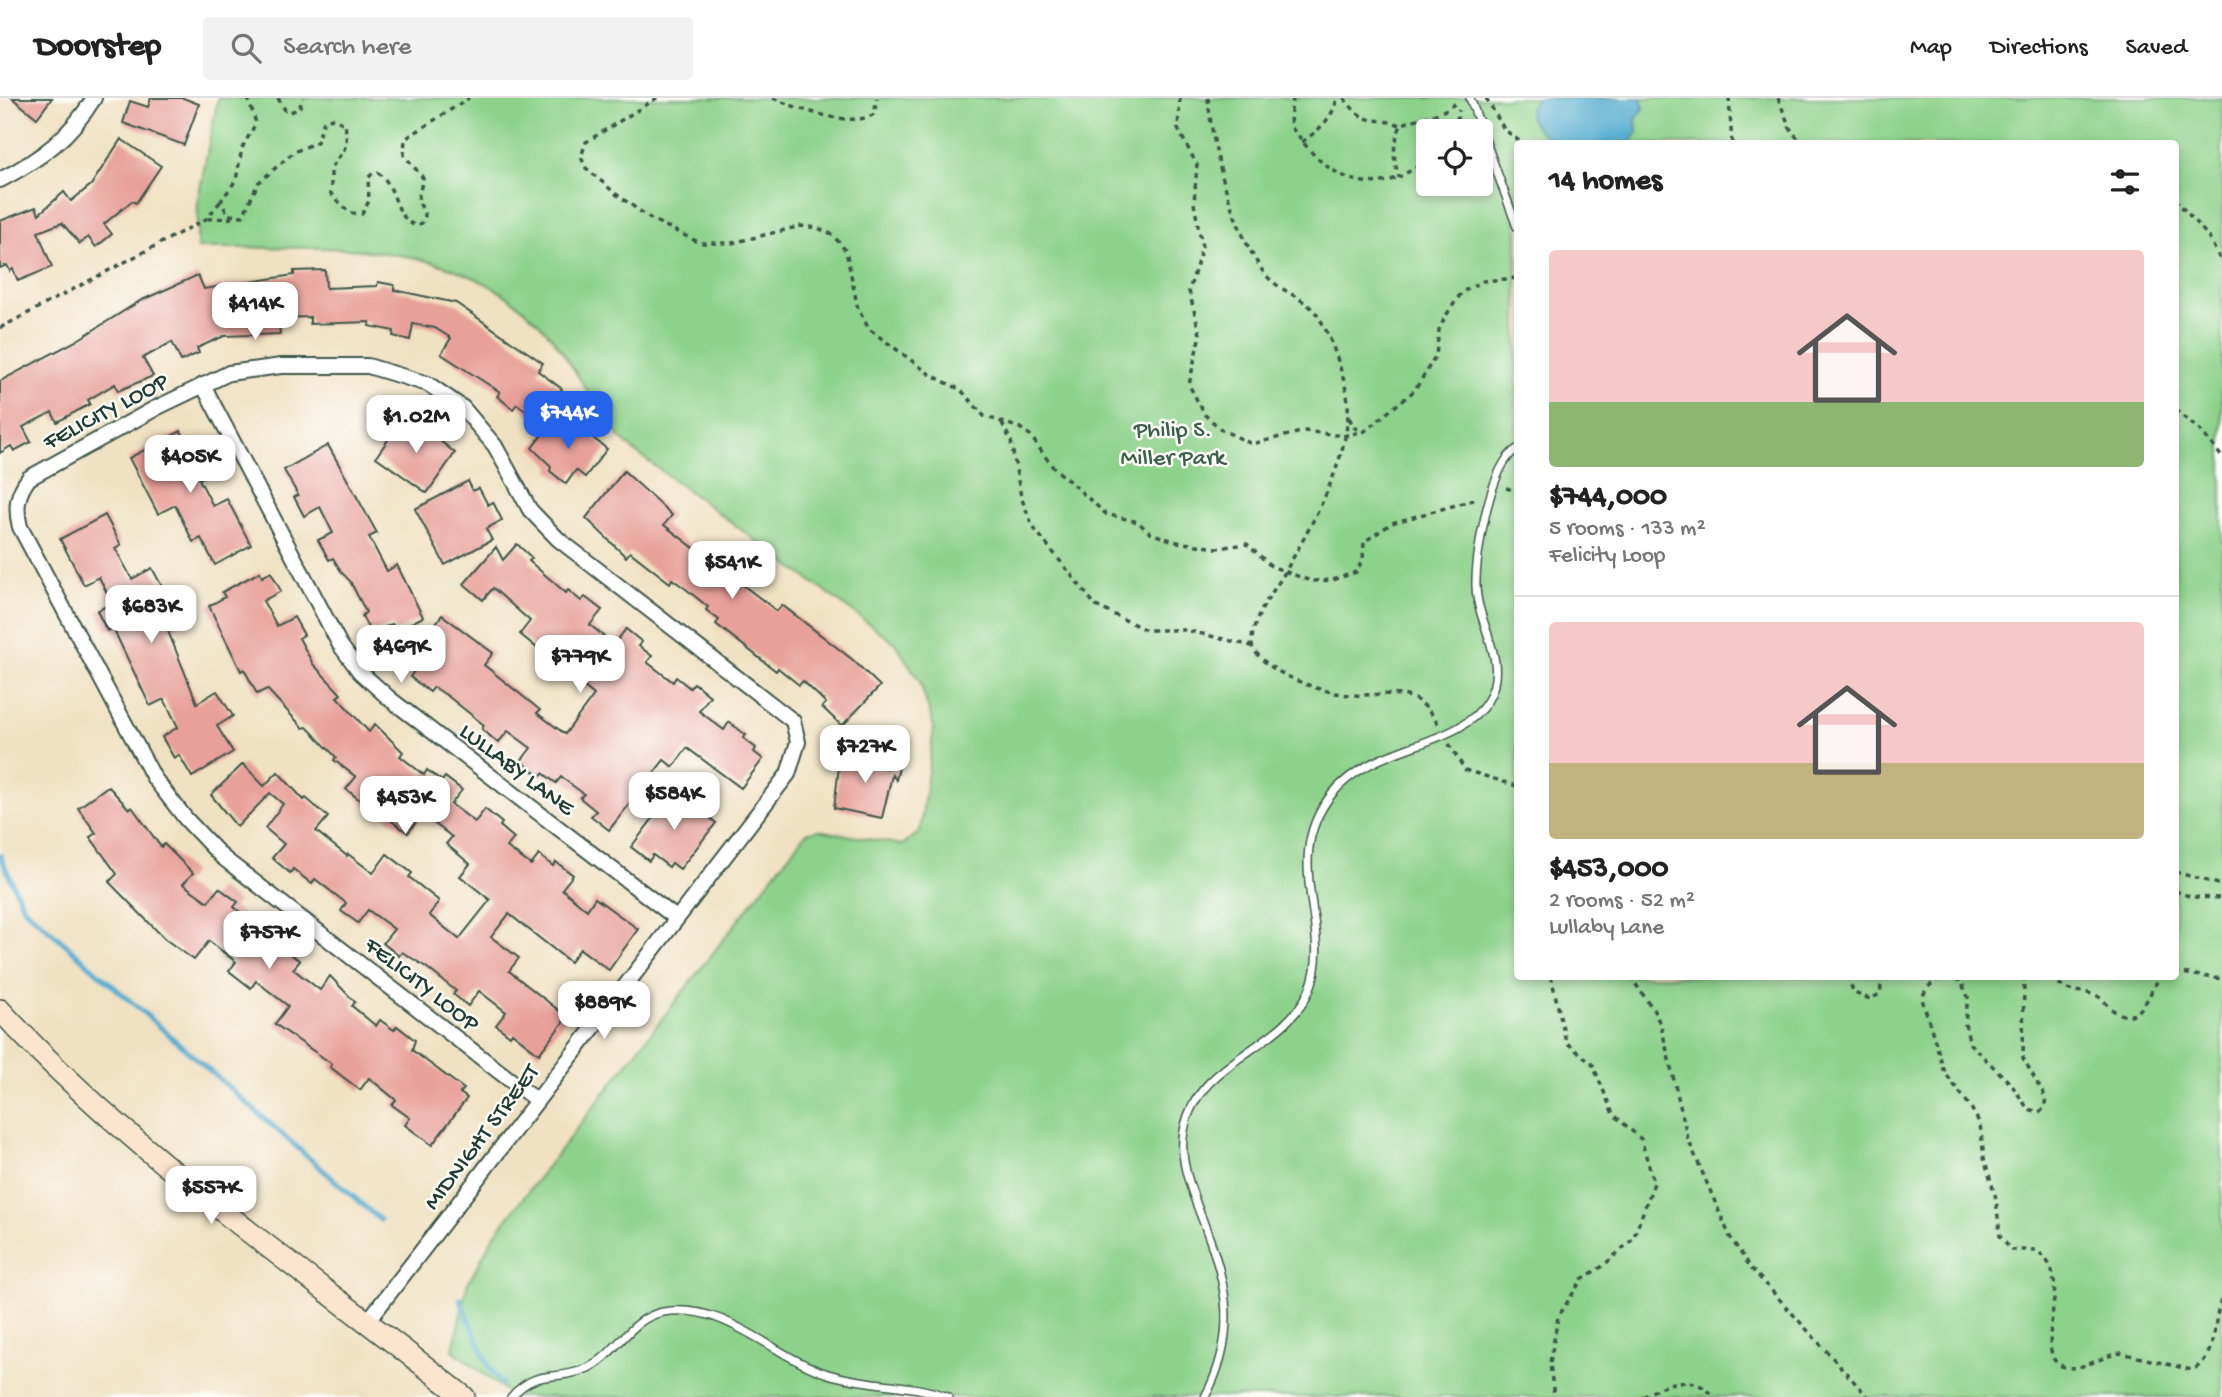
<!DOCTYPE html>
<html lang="en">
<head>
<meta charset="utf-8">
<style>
	body { margin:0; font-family:"Gochi Hand",sans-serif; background:#f2f2f2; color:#222; height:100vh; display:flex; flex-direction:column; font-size:26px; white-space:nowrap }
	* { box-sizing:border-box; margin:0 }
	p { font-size:23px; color:#767676 }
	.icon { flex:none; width:38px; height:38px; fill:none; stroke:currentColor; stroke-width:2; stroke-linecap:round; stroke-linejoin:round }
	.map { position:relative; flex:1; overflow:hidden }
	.side { position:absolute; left:1514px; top:42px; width:665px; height:840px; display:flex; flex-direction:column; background:#fff; border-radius:7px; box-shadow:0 4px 10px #0003 }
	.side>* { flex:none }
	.tools { position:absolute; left:1416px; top:21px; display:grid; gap:14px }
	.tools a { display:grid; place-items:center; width:77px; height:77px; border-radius:7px; background:#fff; box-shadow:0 4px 10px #0003; font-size:35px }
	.price { position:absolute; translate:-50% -60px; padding:0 16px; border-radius:14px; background:#fff; color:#222; font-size:23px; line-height:46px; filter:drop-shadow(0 2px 4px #0008) }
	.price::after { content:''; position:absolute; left:50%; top:42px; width:21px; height:16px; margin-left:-10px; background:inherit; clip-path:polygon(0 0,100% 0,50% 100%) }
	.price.current { background:#2563eb; color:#fff }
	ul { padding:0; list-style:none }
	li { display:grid; align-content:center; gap:14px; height:371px; padding:0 35px }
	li+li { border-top:2px solid #e0e0e0 }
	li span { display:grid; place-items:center; height:217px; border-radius:7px; color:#555 }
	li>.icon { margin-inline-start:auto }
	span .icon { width:126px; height:126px; fill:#fffc; stroke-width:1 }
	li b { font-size:30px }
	h2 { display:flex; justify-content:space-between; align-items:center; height:84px; padding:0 35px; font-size:30px }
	header { display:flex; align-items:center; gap:42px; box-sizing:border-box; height:98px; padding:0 35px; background:#fff; border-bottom:2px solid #e0e0e0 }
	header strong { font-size:33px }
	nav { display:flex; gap:38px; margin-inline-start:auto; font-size:24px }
	.search { width:490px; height:63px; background:#f2f2f2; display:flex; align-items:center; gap:18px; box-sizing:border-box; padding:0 24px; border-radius:7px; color:#767676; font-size:26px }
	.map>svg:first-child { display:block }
</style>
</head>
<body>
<header>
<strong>Doorstep</strong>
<div class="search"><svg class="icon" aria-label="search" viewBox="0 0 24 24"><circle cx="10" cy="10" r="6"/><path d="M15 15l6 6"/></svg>Search here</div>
<nav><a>Map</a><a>Directions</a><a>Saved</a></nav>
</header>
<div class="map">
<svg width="2222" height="1299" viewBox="0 0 2222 1299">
	<rect width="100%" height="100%" fill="#fdfcf7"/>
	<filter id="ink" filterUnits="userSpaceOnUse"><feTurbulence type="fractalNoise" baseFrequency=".0143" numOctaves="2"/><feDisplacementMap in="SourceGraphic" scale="14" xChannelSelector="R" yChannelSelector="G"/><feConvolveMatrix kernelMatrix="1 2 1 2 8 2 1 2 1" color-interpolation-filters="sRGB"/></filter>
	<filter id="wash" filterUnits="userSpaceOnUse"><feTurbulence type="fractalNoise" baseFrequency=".00686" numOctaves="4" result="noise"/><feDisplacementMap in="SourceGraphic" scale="28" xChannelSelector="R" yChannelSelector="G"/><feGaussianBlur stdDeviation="1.57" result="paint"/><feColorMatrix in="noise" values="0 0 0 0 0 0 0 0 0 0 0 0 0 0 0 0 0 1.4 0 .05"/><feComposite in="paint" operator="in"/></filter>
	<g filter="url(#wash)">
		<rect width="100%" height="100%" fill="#f0e1c2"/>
		<!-- green -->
		<path fill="#8dd28b" stroke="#568860" stroke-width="2" fill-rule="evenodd" d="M218 0H2222V1299H513L453 1252 467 1187 495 1136 806 735 818 732 902 747 920 734 934 629 920 584 895 545 633 352C598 321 581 276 552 240 465 133 320 151 197 150L198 101ZM1428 33H1480V86H1428ZM1517 46H2175V878H1517Z"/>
		<!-- water -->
		<path fill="#53acd0" stroke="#397482" stroke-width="2" d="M1537 0H1641L1644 11C1636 18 1634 23 1638 33L1630 45C1599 46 1552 56 1532 24 1526 15 1530 7 1537 0Z"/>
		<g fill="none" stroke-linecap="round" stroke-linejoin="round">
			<!-- stream -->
			<g stroke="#53acd0" stroke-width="5">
				<polyline points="0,757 23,809 380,1122"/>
				<polyline points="460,1201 489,1269 502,1286"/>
			</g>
		</g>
		<g id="blocks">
			<!-- building -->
			<g fill="#e8a09a">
				<polygon points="12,0 52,0 37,20"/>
				<polygon points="151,0 183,0 199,6 184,47 123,25 130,3 148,9"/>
				<polygon points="121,41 161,68 136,105 132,103 104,126 112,136 96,149 88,139 80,146 62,125 38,134 52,169 18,183 13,171 10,173 7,167 0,170 0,123 36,109 39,116 64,94 71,103 91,87"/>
				<polygon points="325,172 326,190 377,188 378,184 394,187 394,192 456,205 543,265 538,273 562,291 539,323 517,306 513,311 497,298 500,294 441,256 451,240 435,230 413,226 410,242 393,238 394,233 369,228 370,224 310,226 310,219 278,220 280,236 224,238 197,250 199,255 181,263 172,244 143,260 153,278 118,293 115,286 88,302 90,306 57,324 52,314 23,329 31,344 14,353 11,348 0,355 0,283 76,243 140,203 198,177 204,191 294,177 294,173"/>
				<polygon points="554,321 579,340 584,333 607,351 585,379 576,372 566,386 550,373 551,368 532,350"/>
				<polygon points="415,322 455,355 427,395 376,359 397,329 405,335"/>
				<polygon points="181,333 186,344 192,341 200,357 206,355 215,373 199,381 213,408 227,401 251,447 215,467 201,440 193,444 175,407 158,416 129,360"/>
				<polygon points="328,347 377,435 369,439 387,473 397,467 423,519 396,533 392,526 371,536 362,518 366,514 350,483 342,475 333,460 329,462 318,442 333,435 320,409 304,418 294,399 298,397 284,372"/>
				<polygon points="624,373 672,417 664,427 777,513 782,507 853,562 880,588 842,628 822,609 826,605 803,583 799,587 778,570 776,573 716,526 719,522 706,512 708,509 686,491 672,481 670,485 630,454 626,459 586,420"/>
				<polygon points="468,383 473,393 479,390 488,407 493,404 502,422 486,431 492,442 445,467 415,411"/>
				<polygon points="105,417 121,447 115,450 132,481 152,470 182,525 168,533 197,605 217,593 233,618 217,628 233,654 192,679 179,657 174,660 162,639 178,629 164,601 150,608 113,530 107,533 97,513 112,505 99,479 84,487 60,441"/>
				<polygon points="517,446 532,460 529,463 566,495 568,492 581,503 585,499 602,512 590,527 614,546 626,531 642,544 639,548 652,558 647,564 673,584 676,579 690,590 694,585 710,598 699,613 724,632 729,624 746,637 743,640 756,650 754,654 763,661 741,690 687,650 673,669 664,662 609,732 591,718 596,713 580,700 584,696 561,679 556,685 543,675 540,678 521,663 531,650 508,633 498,645 482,631 484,627 449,599 434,589 430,594 410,579 420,564 412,558 442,517 493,555 484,567 540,612 537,615 565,636 594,597 520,536 530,523 493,490 483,502 464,486 496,449 503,462"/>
				<polygon points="260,474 262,479 271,474 281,493 263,503 277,528 294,519 304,537 299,540 313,566 341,596 337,599 369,634 375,626 403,654 400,658 424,677 427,672 442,683 445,679 462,692 451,706 475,724 485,711 502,725 500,728 514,740 507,749 531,767 539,757 553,768 556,764 573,777 562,791 587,812 595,800 638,831 609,872 580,851 570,864 509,816 491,839 519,860 509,873 567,919 539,956 512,935 510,938 496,927 506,914 479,893 468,908 453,896 456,893 426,869 402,854 399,858 383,845 394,831 368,812 358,825 341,813 346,805 315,781 312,786 293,771 290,775 272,760 284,746 265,730 283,706 270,695 237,729 211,697 243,666 264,688 278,674 304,702 306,700 328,719 316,733 347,758 348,756 373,775 387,756 412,775 409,779 439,803 429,817 459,841 490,802 460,778 470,766 446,746 452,739 422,716 408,735 377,712 375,714 346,691 356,679 334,662 336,659 307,629 303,630 267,591 257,596 244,571 241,573 209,508 225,499 222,494"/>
				<polygon points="868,654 901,661 896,682 892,677 882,720 834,710 840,660 884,670"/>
				<polygon points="108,688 129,711 132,709 161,749 164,746 193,775 183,786 208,804 219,790 238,804 234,809 246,819 243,823 300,863 293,871 320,892 330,878 355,904 352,908 376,928 380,922 394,932 397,928 415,942 412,952 464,991 460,995 467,1000 432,1047 405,1027 410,1020 392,1007 396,1002 369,980 360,992 330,969 332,966 275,926 288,908 256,883 251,890 229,873 236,864 209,843 194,862 165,841 109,784 117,776 90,739 96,735 78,710"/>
				<polygon points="675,692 716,725 680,771 672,765 669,769 653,757 649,763 631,749"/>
			</g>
		</g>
	</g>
	<g filter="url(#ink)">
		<use href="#blocks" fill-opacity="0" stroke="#3e5649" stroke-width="2"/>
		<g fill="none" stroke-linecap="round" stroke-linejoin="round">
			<!-- lane casing -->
			<g stroke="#3e5649" stroke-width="10">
				<g id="lane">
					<polyline points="1470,0 1517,129"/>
					<path d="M511 1299C539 1268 555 1285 588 1270 617 1256 630 1220 663 1214 727 1204 771 1258 828 1276 867 1288 911 1285 948 1299"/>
					<path d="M1205 1299C1242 1230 1224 1177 1198 1110 1189 1086 1179 1058 1184 1033 1196 962 1284 951 1309 893 1336 830 1278 763 1332 696 1375 643 1460 651 1488 602 1510 563 1477 527 1476 488 1475 458 1490 366 1517 351"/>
				</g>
			</g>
			<!-- street casing -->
			<g stroke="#3e5649" stroke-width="18">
				<g id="street">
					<path d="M0 82C41 61 70 39 94 0"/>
					<polyline points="203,287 340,547 360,574 390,601 676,820"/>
					<path d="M368 1223 788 676 798 644 793 623 558 441 530 412 495 348 463 310 428 286 368 268H281L229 275 156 310 29 380C17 396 15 409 20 429L154 680 186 721 222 759 536 1002"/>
				</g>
			</g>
			<!-- secondary casing -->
			<g stroke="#3e5649" stroke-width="24">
				<path id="secondary" d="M0 912C132 1057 310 1177 464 1299"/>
			</g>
			<!-- path -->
			<g stroke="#3e5649" stroke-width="3.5" stroke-dasharray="5 5" stroke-linecap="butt">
				<path d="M248 0 256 25 242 50 236 82 221 103 228 117 243 118 258 85 294 54 317 44 324 23 332 20 345 26C349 56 343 49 331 71V96L350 115 362 116 369 103 368 80 373 75H378C397 87 393 117 414 127L422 125 425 118 418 101 423 80 404 57 405 41 469 0"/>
				<polyline points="278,0 285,12 290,14 299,11 303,0"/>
				<polyline points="657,0 586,44 581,59 586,70 616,96 651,121 700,145 732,145 801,128 818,130 833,137 846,153 858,211 869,231 931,277 961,292 984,318 1020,330 1030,337 1052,368 1106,416 1138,424 1150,435 1177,444 1217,450 1247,446 1271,468 1311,483 1333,482 1356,474 1363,461 1364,444 1392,425 1477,401"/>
				<path d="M773 0C796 10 852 31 874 16L877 0"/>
				<polyline points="1180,0 1178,31 1197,67 1194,105 1202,149 1189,193 1200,236 1189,287 1205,317 1222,332 1252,346 1305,333 1343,338 1365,333 1415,292 1436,257 1439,232 1445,219 1462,194 1483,183 1517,180"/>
				<path d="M1208 0C1213 54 1231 126 1262 172 1275 192 1301 197 1315 214 1329 230 1346 283 1348 304 1351 360 1311 428 1284 476 1271 497 1250 523 1252 548 1264 575 1324 596 1352 597 1371 598 1395 593 1413 600 1425 606 1432 616 1439 627"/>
				<path d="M1293 0C1292 8 1289 20 1291 27 1292 32 1298 37 1301 41 1322 72 1361 96 1399 79"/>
				<path d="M1344 0C1368 31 1370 17 1401 27"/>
				<polyline points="1486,0 1504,31 1523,46"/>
				<polyline points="1729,0 1732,46"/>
				<polyline points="1778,0 1790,30 1802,46"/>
				<polyline points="1454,33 1459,12"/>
				<path d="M1302 44C1318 33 1334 19 1337 0"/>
				<path d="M1428 63 1399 79C1392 59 1393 47 1401 27 1422 17 1439 20 1458 3"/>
				<polyline points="2175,101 2208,138 2222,165"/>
				<polyline points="208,121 232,120"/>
				<polyline points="0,230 206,121 221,103"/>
				<polyline points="2175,312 2201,333 2222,359"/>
				<polyline points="1349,320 1355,330 1363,332"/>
				<polyline points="1002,325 1011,343 1021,399 1033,429 1096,508 1146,532 1186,532 1252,548"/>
				<polyline points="1506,390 1517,393"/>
				<polyline points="1449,646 1465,672 1517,688"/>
				<polyline points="2175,774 2222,787"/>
				<polyline points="2175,793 2192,799 2222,800"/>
				<polyline points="2175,874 2222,881"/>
				<polyline points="1551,878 1566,944 1593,967 1613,1016 1641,1041 1654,1085 1633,1141 1603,1168 1582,1181 1558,1219 1550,1265 1554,1299"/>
				<polyline points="1630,878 1653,911 1661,928 1688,1041 1730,1139 1751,1170 1868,1299"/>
				<polyline points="1847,878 1854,895 1870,901 1880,896 1882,878"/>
				<path d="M2024 878 2023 960 2046 1000 2044 1011 2039 1014 2028 1011 2011 986 1970 946 1965 926 1968 899 1961 883C1945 875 1927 883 1922 901L1945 975 1970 1008 1980 1026 1984 1060 1996 1100 2000 1138 2011 1152H2036C2073 1178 2041 1225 2053 1260 2068 1284 2103 1256 2121 1255L2192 1272C2218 1260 2212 1223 2222 1200"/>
				<path d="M2052 878C2068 898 2075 890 2095 897 2104 900 2108 910 2116 914 2143 929 2149 891 2161 878"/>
				<path d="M1643 1299C1667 1284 1693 1274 1714 1299"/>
			</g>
			<!-- lane -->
			<use href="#lane" stroke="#fff" stroke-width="7"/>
			<!-- street -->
			<use href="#street" stroke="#fff" stroke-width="14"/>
			<!-- secondary -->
			<use href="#secondary" stroke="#fbe5cf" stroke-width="21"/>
		</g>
	</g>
	<g text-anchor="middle" stroke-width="5" stroke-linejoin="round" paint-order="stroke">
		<!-- street labels -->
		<g font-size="24" fill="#1f3d34" stroke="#fdfcf7">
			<text transform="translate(105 312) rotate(-28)" y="8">FELICITY LOOP</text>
			<text transform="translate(518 670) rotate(37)" y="8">LULLABY LANE</text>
			<text transform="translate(423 885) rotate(38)" y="8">FELICITY LOOP</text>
			<text transform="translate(480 1038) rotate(-53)" y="8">MIDNIGHT STREET</text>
		</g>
		<!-- park labels -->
		<g font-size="24" fill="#3a624a" stroke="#fdfcf7">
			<text x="1173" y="338">Philip S.<tspan x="1173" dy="28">Miller Park</tspan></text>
		</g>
	</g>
</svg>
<div class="tools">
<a><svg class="icon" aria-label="locate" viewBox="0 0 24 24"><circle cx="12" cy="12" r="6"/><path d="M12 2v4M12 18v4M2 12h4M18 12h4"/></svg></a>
</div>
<b class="price" style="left:255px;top:244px">$414K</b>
<b class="price current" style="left:568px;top:353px">$744K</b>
<b class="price" style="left:416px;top:357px">$1.02M</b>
<b class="price" style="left:190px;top:397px">$405K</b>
<b class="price" style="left:732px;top:503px">$541K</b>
<b class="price" style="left:151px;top:547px">$683K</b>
<b class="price" style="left:401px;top:587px">$469K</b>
<b class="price" style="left:580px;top:597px">$779K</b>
<b class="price" style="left:865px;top:687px">$727K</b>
<b class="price" style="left:674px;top:734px">$584K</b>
<b class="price" style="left:405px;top:738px">$453K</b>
<b class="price" style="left:269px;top:873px">$757K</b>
<b class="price" style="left:604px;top:943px">$889K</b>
<b class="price" style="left:211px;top:1128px">$557K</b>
<section class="side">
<h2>14 homes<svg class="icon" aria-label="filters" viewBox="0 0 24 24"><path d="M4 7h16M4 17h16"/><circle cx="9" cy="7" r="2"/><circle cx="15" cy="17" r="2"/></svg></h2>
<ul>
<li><span style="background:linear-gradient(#f6c9c9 70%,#8fb573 0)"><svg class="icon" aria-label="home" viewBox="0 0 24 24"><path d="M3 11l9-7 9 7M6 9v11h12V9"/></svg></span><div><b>$744,000</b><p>5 rooms · 133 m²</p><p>Felicity Loop</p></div></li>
<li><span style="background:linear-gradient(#f6c9c9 65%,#c2b280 0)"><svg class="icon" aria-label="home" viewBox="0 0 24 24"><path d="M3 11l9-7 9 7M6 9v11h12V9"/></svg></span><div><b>$453,000</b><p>2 rooms · 52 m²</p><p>Lullaby Lane</p></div></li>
</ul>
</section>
</div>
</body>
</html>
